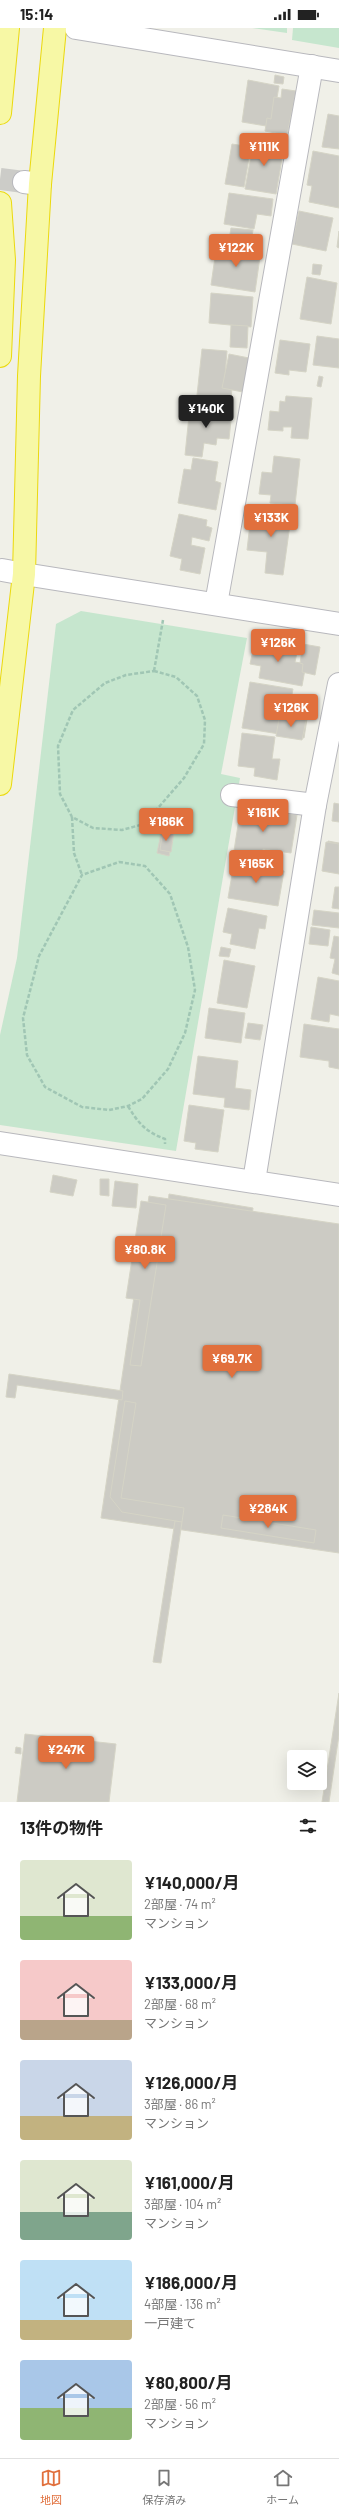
<!DOCTYPE html>
<html lang="ja">
<head>
<meta charset="utf-8">
<style>
	body { margin:0; font-family:Barlow,"Noto Sans JP",sans-serif; background:#f6f6f6; color:#222; height:100vh; display:flex; flex-direction:column; font-size:15px; white-space:nowrap }
	* { box-sizing:border-box; margin:0 }
	p { font-size:13px; color:#767676 }
	.icon { flex:none; width:22px; height:22px; fill:none; stroke:currentColor; stroke-width:2; stroke-linecap:round; stroke-linejoin:round }
	.map { position:relative; height:1774px; overflow:hidden }
	.drawer { display:flex; flex-direction:column; background:#fff; flex:1 }
	.drawer>* { flex:none }
	.fabs { position:absolute; left:287px; top:1722px; display:grid; gap:8px }
	.fabs a { display:grid; place-items:center; width:40px; height:40px; border-radius:4px; background:#fff; box-shadow:0 4px 16px #0002; font-size:20px }
	.price { position:absolute; translate:-50% -34px; padding:0 9px; border-radius:4px; background:#e1703d; color:#fff; font-size:13px; line-height:26px; filter:drop-shadow(0 1px 2px #0008) }
	.price::after { content:''; position:absolute; left:50%; top:24px; width:12px; height:9px; margin-left:-6px; background:inherit; clip-path:polygon(0 0,100% 0,50% 100%) }
	.price.selected { background:#222; color:#fff }
	ul { padding:0; list-style:none }
	li { display:flex; align-items:center; gap:12px; height:100px; padding:0 20px }
	li span { display:grid; place-items:center; flex:none; width:112px; height:80px; border-radius:4px; color:#555 }
	li>.icon { margin-inline-start:auto }
	span .icon { width:48px; height:48px; fill:#fffc; stroke-width:1 }
	li b { font-size:17px }
	h2 { display:flex; justify-content:space-between; align-items:center; height:48px; padding:0 20px; font-size:17px }
	.status { display:flex; justify-content:space-between; align-items:center; height:28px; padding:0 20px; background:#fff; direction:ltr }
	.status svg { height:11px; fill:currentColor }
	.menu { display:flex; justify-content:space-around; align-items:center; height:56px; border-top:1px solid #e0e0e0; background:#fff; font-size:11px; color:#767676 }
	.menu a { display:grid; justify-items:center; gap:2px }
	.menu .selected { color:#e1703d }
	.map>svg:first-child { display:block }
</style>
</head>
<body>
<div class="status"><b>15:14</b><svg viewBox="0 0 49 12"><path d="M0 12V9h3v3zM5 12V6h3v6zM10 12V3h3v9zM15 12V0h3v12zM26 1h20v11H26zM47 4h2v5h-2z"/></svg></div>
<div class="map">
<svg width="339" height="1774" viewBox="0 0 339 1774">
	<rect width="100%" height="100%" fill="#f0f0e8"/>
	<!-- green -->
	<g fill="#c6e6ce">
		<polygon points="252,0 287,0 287,5"/>
		<polygon points="293,0 339,0 339,20 292,12"/>
		<polygon points="81,583 247,610 221,746 240,750 176,1123 0,1097 0,1007 17,930 56,596"/>
	</g>
	<!-- building -->
	<g fill="#cccbc4" stroke="#d5d4c6">
		<polygon points="275,47 284,49 283,56 274,55"/>
		<polygon points="248,52 279,58 272,99 242,94"/>
		<polygon points="282,61 296,63 287,107 265,103 267,90 271,91 274,69 281,70"/>
		<polygon points="328,86 339,88 339,121 322,119"/>
		<polygon points="254,111 279,115 276,130 282,131 276,166 245,161"/>
		<polygon points="232,116 251,119 244,159 225,156"/>
		<polygon points="313,123 339,128 339,180 309,174 312,158 307,157"/>
		<polygon points="229,165 273,171 271,188 257,186 254,201 224,196"/>
		<polygon points="299,183 333,190 326,223 292,216"/>
		<polygon points="231,200 253,202 251,215 229,212"/>
		<polygon points="339,203 339,220 337,219"/>
		<polygon points="217,215 261,222 255,264 211,257"/>
		<polygon points="313,236 322,237 320,247 312,246"/>
		<polygon points="307,249 337,255 331,296 300,291"/>
		<polygon points="211,265 253,269 251,299 209,295"/>
		<polygon points="231,297 248,298 247,320 230,319"/>
		<polygon points="317,308 339,311 339,340 313,337"/>
		<polygon points="280,312 310,316 306,344 289,342 289,347 275,345"/>
		<polygon points="202,321 227,323 224,359 232,360 231,371 197,367"/>
		<polygon points="229,326 249,330 243,364 222,360"/>
		<polygon points="319,348 323,349 321,359 317,358"/>
		<polygon points="286,368 312,370 308,411 291,410 292,399 283,399 283,403 268,402 270,383 279,384 280,373 285,374"/>
		<polygon points="190,378 232,383 229,411 217,410 216,417 204,415 202,429 185,427"/>
		<polygon points="274,428 300,431 295,477 270,475 271,467 259,466 262,444 272,445"/>
		<polygon points="193,430 218,434 215,453 221,455 216,482 178,475 184,441 191,442"/>
		<polygon points="268,479 292,482 283,547 265,545 267,524 247,522 251,487 266,489"/>
		<polygon points="179,486 207,492 206,498 212,500 209,513 192,509 191,517 205,520 200,546 180,542 182,531 170,528"/>
		<polygon points="255,613 298,620 295,634 306,636 302,658 259,650 261,638 250,636"/>
		<polygon points="303,616 320,619 315,647 302,644 303,636 300,635"/>
		<polygon points="250,654 293,661 288,688 307,691 304,710 242,700"/>
		<polygon points="284,689 306,692 302,712 276,708 279,691 283,691"/>
		<polygon points="242,705 275,709 272,731 280,731 277,752 254,748 255,740 238,738"/>
		<polygon points="334,775 339,776 339,794 332,793"/>
		<polygon points="241,778 297,787 291,825 263,821 261,833 233,829"/>
		<polygon points="162,801 174,803 169,828 157,825"/>
		<polygon points="163,801 174,803 171,824 160,822"/>
		<polygon points="328,813 339,815 339,845 323,843"/>
		<polygon points="326,814 339,816 339,846 322,843"/>
		<polygon points="234,835 284,843 278,878 228,870"/>
		<polygon points="335,859 339,859 339,881 332,880"/>
		<polygon points="228,880 267,888 265,901 259,900 255,921 230,916 232,906 223,904"/>
		<polygon points="314,882 339,885 339,900 312,897"/>
		<polygon points="311,899 330,902 328,918 309,916"/>
		<polygon points="334,908 339,909 339,947 332,945 335,931 330,930"/>
		<polygon points="221,919 231,921 229,929 219,928"/>
		<polygon points="224,932 255,938 247,980 217,975"/>
		<polygon points="318,949 339,953 339,988 330,986 329,994 311,991"/>
		<polygon points="209,980 245,985 241,1015 205,1010"/>
		<polygon points="248,995 263,997 260,1012 245,1010"/>
		<polygon points="304,996 339,1001 339,1041 329,1039 329,1033 300,1029"/>
		<polygon points="198,1028 238,1033 235,1060 251,1062 249,1082 224,1079 225,1070 193,1066"/>
		<polygon points="189,1077 224,1082 218,1124 195,1121 196,1115 184,1113"/>
		<polygon points="53,1147 77,1152 73,1168 50,1164"/>
		<polygon points="100,1151 109,1151 109,1168 100,1167"/>
		<polygon points="115,1153 138,1156 136,1180 112,1178"/>
		<polygon points="169,1166 253,1180 252,1189 168,1176"/>
		<polygon points="149,1168 339,1196 339,1525 101,1490"/>
		<polygon points="141,1173 166,1177 141,1338 130,1337 140,1272 126,1270"/>
		<polygon points="9,1346 123,1363 122,1372 17,1357 15,1370 6,1369"/>
		<polygon points="125,1373 136,1375 121,1470 184,1480 182,1494 122,1484 110,1469"/>
		<polygon points="223,1487 316,1502 314,1515 221,1500"/>
		<polygon points="175,1493 182,1494 161,1635 153,1634"/>
		<polygon points="339,1665 339,1707 329,1774 322,1774"/>
		<polygon points="25,1706 116,1716 109,1774 17,1774"/>
		<polygon points="16,1719 21,1720 21,1726 15,1725"/>
	</g>
	<g fill="none" stroke-linecap="round" stroke-linejoin="round">
		<!-- minor-tunnel -->
		<polyline stroke="#ccccc8" stroke-width="22" stroke-dasharray="22 11" stroke-linecap="butt" points="0,151 24,154"/>
		<!-- minor casing -->
		<g stroke="#b8b8bd" stroke-width="24">
			<g id="minor">
				<polyline points="76,0 339,43"/>
				<polyline points="24,154 40,156"/>
				<polyline points="2,542 24,546"/>
				<polyline points="216,576 312,38"/>
				<polyline points="232,767 315,777"/>
				<polyline points="254,1153 315,777 339,656"/>
			</g>
		</g>
		<!-- tertiary casing -->
		<g stroke="#b8b8bd" stroke-width="24">
			<g id="tertiary">
				<polyline points="24,546 339,596"/>
				<polyline points="0,1115 339,1167"/>
			</g>
		</g>
		<!-- trunk casing -->
		<g stroke="#ebd90d" stroke-width="24">
			<g id="trunk">
				<polyline points="0,85 8,0"/>
				<polyline points="0,175 4,232 0,328"/>
				<polyline points="0,756 24,546 29,348 40,156 55,0"/>
			</g>
		</g>
		<!-- path -->
		<g stroke="#a0c6b4" stroke-width="2.5" stroke-dasharray="4 2" stroke-linecap="butt">
			<polygon points="154,643 176,649 197,668 205,692 204,716 184,750 144,796 122,802 93,800 72,789 60,766 58,718 73,682 105,655 126,647"/>
			<polyline points="154,643 163,592"/>
			<polyline points="72,789 74,825 82,847"/>
			<polygon points="119,834 145,838 170,866 188,919 195,962 185,1005 168,1041 142,1071 128,1078 109,1082 82,1079 45,1059 27,1027 23,990 39,928 82,847"/>
			<path d="M128 1078C138 1095 146 1104 165 1111V1116"/>
		</g>
		<!-- minor -->
		<use href="#minor" stroke="#fff" stroke-width="22"/>
		<!-- tertiary -->
		<use href="#tertiary" stroke="#fff" stroke-width="22"/>
		<!-- trunk -->
		<use href="#trunk" stroke="#f7f8a5" stroke-width="22"/>
	</g>
</svg>
<div class="fabs">
<a><svg class="icon" aria-label="layers" viewBox="0 0 24 24"><path d="M12 4l9 5-9 5-9-5zM3 14l9 5 9-5"/></svg></a>
</div>
<b class="price" style="left:264px;top:139px">¥111K</b>
<b class="price" style="left:236px;top:240px">¥122K</b>
<b class="price selected" style="left:206px;top:401px">¥140K</b>
<b class="price" style="left:271px;top:510px">¥133K</b>
<b class="price" style="left:278px;top:635px">¥126K</b>
<b class="price" style="left:291px;top:700px">¥126K</b>
<b class="price" style="left:263px;top:805px">¥161K</b>
<b class="price" style="left:166px;top:814px">¥186K</b>
<b class="price" style="left:256px;top:856px">¥165K</b>
<b class="price" style="left:145px;top:1242px">¥80.8K</b>
<b class="price" style="left:232px;top:1351px">¥69.7K</b>
<b class="price" style="left:268px;top:1501px">¥284K</b>
<b class="price" style="left:66px;top:1742px">¥247K</b>
</div>
<section class="drawer">
<h2>13件の物件<svg class="icon" aria-label="filters" viewBox="0 0 24 24"><path d="M4 7h16M4 17h16"/><circle cx="9" cy="7" r="2"/><circle cx="15" cy="17" r="2"/></svg></h2>
<ul>
<li><span style="background:linear-gradient(#dfe7d0 70%,#8fb573 0)"><svg class="icon" aria-label="home" viewBox="0 0 24 24"><path d="M3 11l9-7 9 7M6 9v11h12V9"/></svg></span><div><b>¥140,000/月</b><p>2部屋 · 74 m²</p><p>マンション</p></div></li>
<li><span style="background:linear-gradient(#f6c9c9 75%,#b9a48a 0)"><svg class="icon" aria-label="home" viewBox="0 0 24 24"><path d="M3 11l9-7 9 7M6 9v11h12V9"/></svg></span><div><b>¥133,000/月</b><p>2部屋 · 68 m²</p><p>マンション</p></div></li>
<li><span style="background:linear-gradient(#c9d6e8 70%,#c2b280 0)"><svg class="icon" aria-label="home" viewBox="0 0 24 24"><path d="M3 11l9-7 9 7M6 9v11h12V9"/></svg></span><div><b>¥126,000/月</b><p>3部屋 · 86 m²</p><p>マンション</p></div></li>
<li><span style="background:linear-gradient(#dfe7d0 65%,#7fa58c 0)"><svg class="icon" aria-label="home" viewBox="0 0 24 24"><path d="M3 11l9-7 9 7M6 9v11h12V9"/></svg></span><div><b>¥161,000/月</b><p>3部屋 · 104 m²</p><p>マンション</p></div></li>
<li><span style="background:linear-gradient(#bfe0f5 75%,#c2b280 0)"><svg class="icon" aria-label="home" viewBox="0 0 24 24"><path d="M3 11l9-7 9 7M6 9v11h12V9"/></svg></span><div><b>¥186,000/月</b><p>4部屋 · 136 m²</p><p>一戸建て</p></div></li>
<li><span style="background:linear-gradient(#a9c7e8 60%,#8fb573 0)"><svg class="icon" aria-label="home" viewBox="0 0 24 24"><path d="M3 11l9-7 9 7M6 9v11h12V9"/></svg></span><div><b>¥80,800/月</b><p>2部屋 · 56 m²</p><p>マンション</p></div></li>
</ul>
</section>
<nav class="menu">
<a class="selected"><svg class="icon" aria-label="map" viewBox="0 0 24 24"><path d="M3 6l6-2 6 2 6-2v14l-6 2-6-2-6 2zM9 4v14M15 6v14"/></svg>地図</a>
<a><svg class="icon" aria-label="saved" viewBox="0 0 24 24"><path d="M7 4h10v16l-5-4-5 4z"/></svg>保存済み</a>
<a><svg class="icon" aria-label="home" viewBox="0 0 24 24"><path d="M3 11l9-7 9 7M6 9v11h12V9"/></svg>ホーム</a>
</nav>
</body>
</html>
